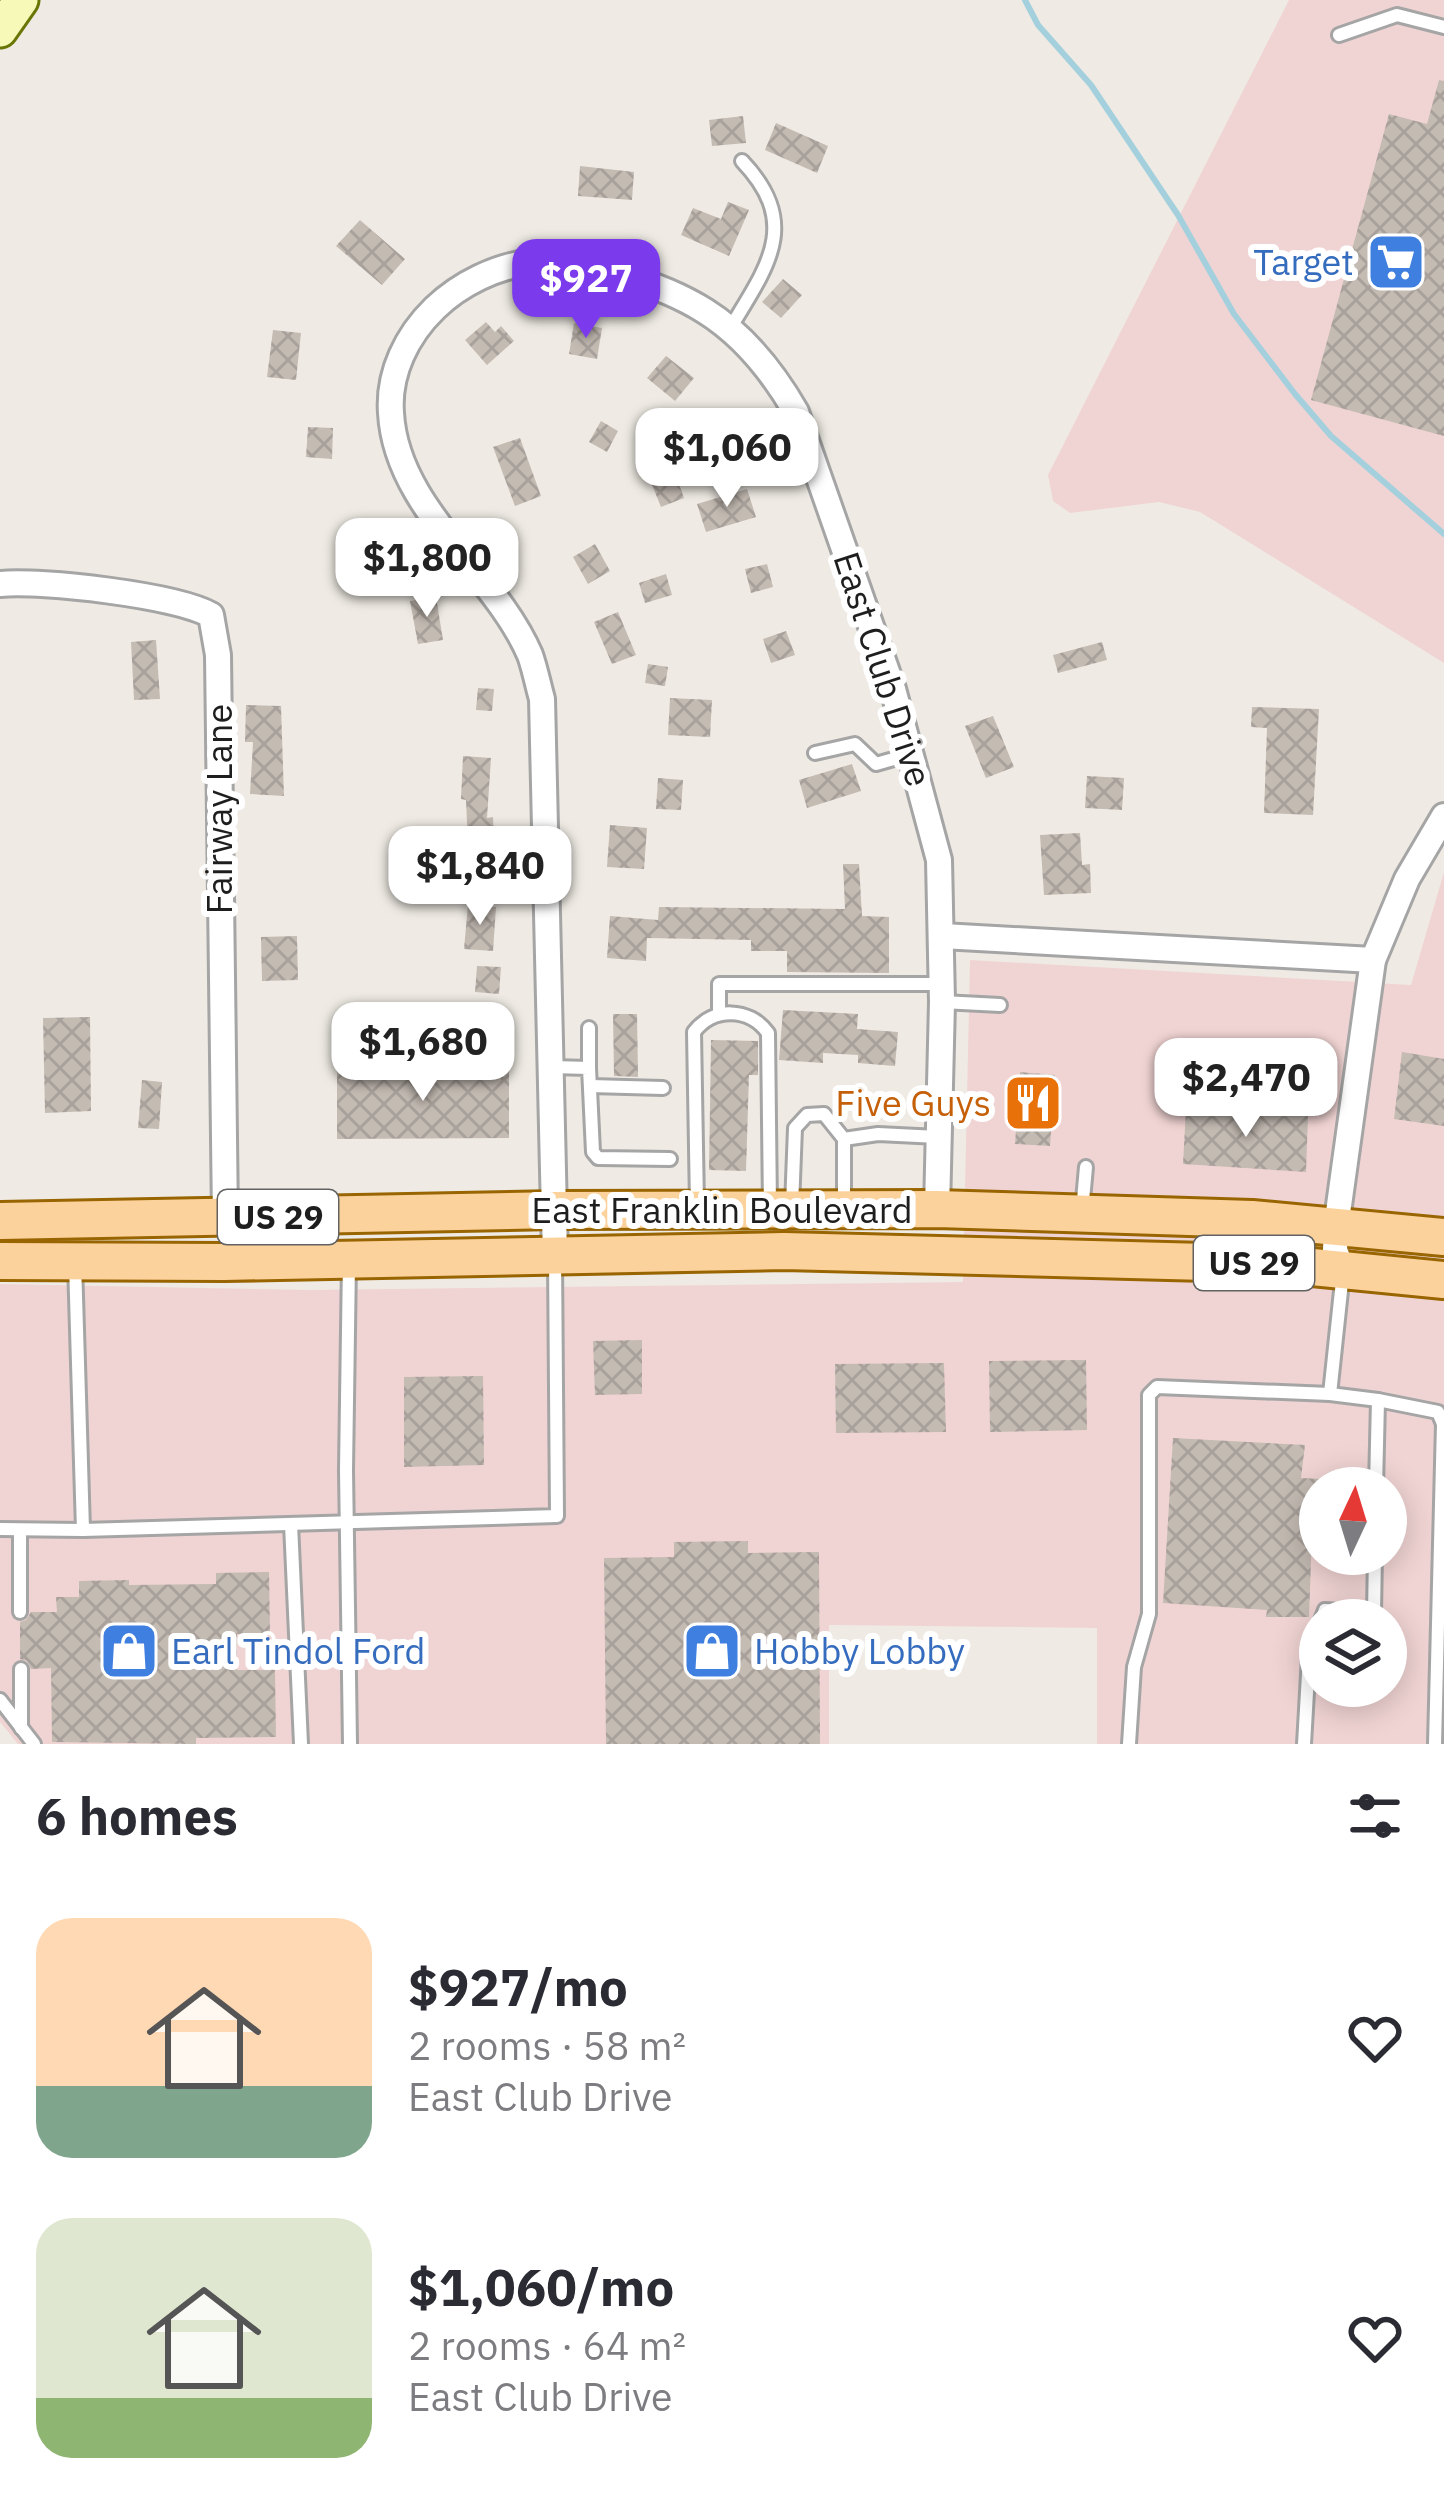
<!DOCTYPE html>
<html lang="en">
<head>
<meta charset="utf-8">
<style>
	body { margin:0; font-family:"IBM Plex Sans",sans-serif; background:#f7f7f7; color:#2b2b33; height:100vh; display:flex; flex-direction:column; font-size:45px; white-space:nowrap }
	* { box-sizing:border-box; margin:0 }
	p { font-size:39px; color:#7c7c81 }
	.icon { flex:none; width:66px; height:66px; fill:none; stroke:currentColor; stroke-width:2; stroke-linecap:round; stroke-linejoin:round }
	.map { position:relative; height:1744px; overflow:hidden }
	.sheet { display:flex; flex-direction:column; background:#fff; flex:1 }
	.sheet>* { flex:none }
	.needle { width:78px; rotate:4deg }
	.buttons { position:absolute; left:1299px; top:1467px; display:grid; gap:24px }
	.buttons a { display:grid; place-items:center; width:108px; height:108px; border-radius:50%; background:#fff; box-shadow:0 6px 30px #0003; font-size:60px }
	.price { position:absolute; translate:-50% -102px; padding:0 27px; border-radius:24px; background:#fff; color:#222; font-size:39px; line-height:78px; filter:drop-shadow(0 3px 6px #0008) }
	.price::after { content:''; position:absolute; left:50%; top:72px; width:36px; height:27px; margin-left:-18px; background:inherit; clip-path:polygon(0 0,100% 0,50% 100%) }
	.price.on { background:#7c3aed; color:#fff }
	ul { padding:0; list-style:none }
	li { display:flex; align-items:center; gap:36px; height:300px; padding:0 36px }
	li span { display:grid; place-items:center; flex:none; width:336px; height:240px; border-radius:36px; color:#555 }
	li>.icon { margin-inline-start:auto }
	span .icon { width:144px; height:144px; fill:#fffc; stroke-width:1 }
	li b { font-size:51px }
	h2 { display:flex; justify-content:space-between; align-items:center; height:144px; padding:0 36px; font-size:51px }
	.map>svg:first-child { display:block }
</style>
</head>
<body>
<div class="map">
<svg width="1444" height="1744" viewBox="0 0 1444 1744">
	<defs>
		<pattern id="building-cross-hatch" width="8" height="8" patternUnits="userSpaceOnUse" patternTransform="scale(3)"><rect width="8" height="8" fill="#c4bbb3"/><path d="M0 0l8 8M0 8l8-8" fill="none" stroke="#a8a09a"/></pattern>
	</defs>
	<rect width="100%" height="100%" fill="#efebe4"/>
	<!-- commercial -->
	<g fill="#f0d4d3" fill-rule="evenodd">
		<polygon points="1289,0 1444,0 1444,663 1200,512 1159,502 1070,513 1053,501 1048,475"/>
		<path d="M1444 872V1744H1097V1628L829 1625V1744H18L0 1722V1284L311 1290 963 1282 970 960 1411 985ZM1320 1488H1386V1554H1320ZM1320 1620H1386V1686H1320Z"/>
	</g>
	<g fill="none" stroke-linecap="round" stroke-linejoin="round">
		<!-- stream -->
		<polyline stroke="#a4d0dd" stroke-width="6" points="1025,0 1038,25 1091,85 1178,215 1234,314 1295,394 1331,436 1444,534"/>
	</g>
	<!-- building -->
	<g fill="url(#building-cross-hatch)">
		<polygon points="1439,80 1444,81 1444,436 1311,400 1389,114 1427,124"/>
		<polygon points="743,116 746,143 712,146 709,120"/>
		<polygon points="776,123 828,146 817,173 765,150"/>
		<polygon points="580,166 634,172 632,200 578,196"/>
		<polygon points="728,202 749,210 729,256 681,235 693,208 721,219"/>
		<polygon points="360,220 405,259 382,285 336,246"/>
		<polygon points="783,279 802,295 781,318 762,302"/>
		<polygon points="486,322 495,332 501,326 514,341 487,365 465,340"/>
		<polygon points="574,323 602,328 597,359 569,354"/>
		<polygon points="273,330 301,333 296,380 267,377"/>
		<polygon points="666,356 694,378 675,401 647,378"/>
		<polygon points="718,416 732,447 697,462 684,431"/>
		<polygon points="601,421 618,431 607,452 589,442"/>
		<polygon points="308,427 333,428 332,459 306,457"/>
		<polygon points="520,438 541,496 515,506 493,447"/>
		<polygon points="672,465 684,498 661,507 648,475"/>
		<polygon points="747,489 756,517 706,532 697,504"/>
		<polygon points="595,544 610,571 588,584 573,557"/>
		<polygon points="767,564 773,587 751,593 745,569"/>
		<polygon points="666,574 672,595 645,603 639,583"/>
		<polygon points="436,597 443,640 418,644 410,601"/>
		<polygon points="618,612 636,655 612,664 594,622"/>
		<polygon points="786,631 795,655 771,663 763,639"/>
		<polygon points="156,640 160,699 134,700 131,642"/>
		<polygon points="1102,642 1107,660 1058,673 1053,655"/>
		<polygon points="648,664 668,667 665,686 645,683"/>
		<polygon points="478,688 494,689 492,711 476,710"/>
		<polygon points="670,698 712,700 710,737 668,735"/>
		<polygon points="246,705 281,706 284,796 250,794 253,742 245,742"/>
		<polygon points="1252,707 1319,709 1313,815 1264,813 1267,728 1251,727"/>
		<polygon points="993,716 1014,767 986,778 965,726"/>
		<polygon points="463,756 491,758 487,818 493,817 495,869 469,870 466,800 461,799"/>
		<polygon points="852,764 861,791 807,808 799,780"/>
		<polygon points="1087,776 1124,778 1122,810 1085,808"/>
		<polygon points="658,778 683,780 681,810 656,809"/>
		<polygon points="610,825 647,828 644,869 607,867"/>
		<polygon points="1080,833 1082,865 1090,864 1091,893 1044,895 1040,835"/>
		<polygon points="843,864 859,864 862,916 889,917 889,973 787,972 787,951 751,951 751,940 647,938 646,961 607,958 610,916 658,920 659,907 845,909"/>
		<polygon points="468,905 496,907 493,951 464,949"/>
		<polygon points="297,936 298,980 262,981 261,937"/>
		<polygon points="477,966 501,967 499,994 475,992"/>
		<polygon points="783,1010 858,1014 857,1029 898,1032 895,1066 858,1063 858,1055 823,1053 823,1063 779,1060"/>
		<polygon points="613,1014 637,1014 638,1077 614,1076"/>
		<polygon points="90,1017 91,1111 45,1113 43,1018"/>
		<polygon points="711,1040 758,1041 758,1075 749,1075 746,1171 709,1170"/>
		<polygon points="1402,1052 1444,1059 1444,1126 1394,1119"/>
		<polygon points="509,1069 509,1138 337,1139 337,1070"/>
		<polygon points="1020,1072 1055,1075 1050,1146 1015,1144"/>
		<polygon points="142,1080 162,1082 159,1129 138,1128"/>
		<polygon points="1186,1109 1308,1116 1306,1172 1183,1164"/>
		<polygon points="642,1340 642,1394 595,1395 593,1341"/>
		<polygon points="1086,1360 1087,1430 990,1432 989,1361"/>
		<polygon points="944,1363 946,1432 836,1433 835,1364"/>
		<polygon points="483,1376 484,1465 404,1467 404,1377"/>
		<polygon points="1173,1438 1305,1445 1301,1478 1320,1479 1320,1533 1312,1532 1309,1617 1266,1617 1267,1610 1163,1603"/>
		<polygon points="748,1541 748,1553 819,1552 820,1744 606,1744 604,1558 674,1557 674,1542"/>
		<polygon points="269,1572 270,1633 237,1634 237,1670 275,1670 276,1737 196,1738 196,1744 52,1742 51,1668 31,1669 27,1661 20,1659 20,1622 26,1620 31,1612 57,1612 56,1597 79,1597 79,1581 129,1580 129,1585 216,1584 216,1573"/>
	</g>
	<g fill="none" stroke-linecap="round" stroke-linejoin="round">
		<!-- service casing -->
		<g stroke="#a5a5a5" stroke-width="18">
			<g id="service">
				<polyline points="1339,35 1397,15 1444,27"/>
				<path d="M729 330C767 267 802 224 742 161"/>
				<polyline points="815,753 855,744 876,764 911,754"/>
				<polyline points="942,1002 1000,1005"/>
				<polyline points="719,1014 719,984 941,984"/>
				<polyline points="552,1067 589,1068 593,1152 598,1158 670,1159"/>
				<polyline points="589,1068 589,1028"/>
				<polyline points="590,1086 663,1088"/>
				<polyline points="844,1139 878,1134 938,1137"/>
				<path d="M697 1205 694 1032C713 1007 749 1007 768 1033L770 1208"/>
				<polyline points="792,1206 795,1128 807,1115 824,1114 844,1139 844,1208"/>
				<polyline points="1082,1211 1086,1167"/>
				<polyline points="349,1261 346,1470 350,1744"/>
				<polyline points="75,1263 83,1530 557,1516 555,1258"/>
				<polyline points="1343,1272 1330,1394 1378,1400 1376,1488"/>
				<polyline points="1378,1400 1438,1412 1443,1424 1435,1744"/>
				<polyline points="291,1524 301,1744"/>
				<polyline points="0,1529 83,1530"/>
				<polyline points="20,1530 20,1612"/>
				<polyline points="1321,1620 1325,1610 1374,1613 1375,1554"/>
				<polyline points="21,1669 21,1728"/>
				<polyline points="0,1700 34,1744"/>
				<polyline points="1129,1744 1134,1667 1149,1614 1149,1395 1157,1387 1330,1394"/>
				<polyline points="1304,1744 1310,1640 1320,1623"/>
			</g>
		</g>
		<!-- minor casing -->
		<g stroke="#a5a5a5" stroke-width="30">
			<g id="minor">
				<path d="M0 584C42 580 175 595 211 615L218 655 225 1218"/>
				<polyline points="942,936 1373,960"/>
				<path d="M555 1256 542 699C538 685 535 669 530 655 495 573 396 508 391 413 388 373 407 335 435 308 460 284 496 266 532 262 581 258 664 285 705 311 745 336 773 372 796 412L893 689 939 860 942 1002 937 1209"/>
				<polyline points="1343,1271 1335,1250 1336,1227 1373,960 1407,879 1444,816"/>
			</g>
		</g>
		<!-- secondary casing -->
		<g stroke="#697505" stroke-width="39">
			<polyline id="secondary" points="0,30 21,0"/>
		</g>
		<!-- primary casing -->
		<g stroke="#986500" stroke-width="42">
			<g id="primary">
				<polyline points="0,1221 556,1210 937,1209 1252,1219 1444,1237"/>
				<polyline points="0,1261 224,1262 784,1251 1282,1264 1444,1280"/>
			</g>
		</g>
		<!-- service -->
		<use href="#service" stroke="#fff" stroke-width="12"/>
		<!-- minor -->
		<use href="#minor" stroke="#fff" stroke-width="24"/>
		<!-- secondary -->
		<use href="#secondary" stroke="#f6f9b7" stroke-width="33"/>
		<!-- primary -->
		<use href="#primary" stroke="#fcd29c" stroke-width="36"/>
	</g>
	<!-- icons -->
	<defs>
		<g id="supermarket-square" transform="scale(3)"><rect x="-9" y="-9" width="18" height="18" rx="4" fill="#3f7fe0" stroke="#fff"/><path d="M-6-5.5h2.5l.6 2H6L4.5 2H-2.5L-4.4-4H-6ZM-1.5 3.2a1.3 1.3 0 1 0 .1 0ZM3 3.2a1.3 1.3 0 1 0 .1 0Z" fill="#fff"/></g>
		<g id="restaurant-square" transform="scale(3)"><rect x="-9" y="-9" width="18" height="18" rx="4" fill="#e8710a" stroke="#fff"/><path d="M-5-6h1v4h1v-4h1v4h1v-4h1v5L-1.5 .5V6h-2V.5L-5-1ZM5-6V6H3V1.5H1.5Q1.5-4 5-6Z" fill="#fff"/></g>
		<g id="shop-square" transform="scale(3)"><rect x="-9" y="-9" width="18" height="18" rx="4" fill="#3f7fe0" stroke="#fff"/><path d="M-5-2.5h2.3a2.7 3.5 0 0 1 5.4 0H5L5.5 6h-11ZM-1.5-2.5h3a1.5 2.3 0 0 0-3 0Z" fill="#fff"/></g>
	</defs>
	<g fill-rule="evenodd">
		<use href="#supermarket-square" x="1396" y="262"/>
		<use href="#restaurant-square" x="1033" y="1103"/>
		<use href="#shop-square" x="129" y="1651"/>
		<use href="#shop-square" x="712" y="1651"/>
	</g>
	<g text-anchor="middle" stroke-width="12" stroke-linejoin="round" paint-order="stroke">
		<!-- shield labels -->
		<g fill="#fff" stroke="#626262" stroke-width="3">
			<rect x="218" y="1190" width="120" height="54" rx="9"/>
			<rect x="1194" y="1236" width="120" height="54" rx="9"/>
		</g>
		<g font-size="33" font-weight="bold" fill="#1e1e1e">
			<text x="278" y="1229">US 29</text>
			<text x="1254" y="1275">US 29</text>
		</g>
		<!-- shop labels -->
		<g font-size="36" fill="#366cbe" stroke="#fff" text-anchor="start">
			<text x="1354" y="275" text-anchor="end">Target</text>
			<text x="171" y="1664">Earl Tindol Ford</text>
			<text x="754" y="1664">Hobby Lobby</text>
		</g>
		<!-- street labels -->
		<g font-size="36" fill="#1e1e1e" stroke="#fff">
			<text transform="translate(883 669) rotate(72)" y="13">East Club Drive</text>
			<text transform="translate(219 809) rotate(-90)" y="13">Fairway Lane</text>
			<text x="722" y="1223">East Franklin Boulevard</text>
		</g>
		<!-- food labels -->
		<g font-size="36" fill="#c56008" stroke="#fff" text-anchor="end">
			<text x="991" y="1116">Five Guys</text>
		</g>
	</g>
</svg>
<div class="buttons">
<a><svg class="needle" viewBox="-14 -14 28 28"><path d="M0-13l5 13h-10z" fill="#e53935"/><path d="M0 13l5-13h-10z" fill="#7c7c81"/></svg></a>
<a><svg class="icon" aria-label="layers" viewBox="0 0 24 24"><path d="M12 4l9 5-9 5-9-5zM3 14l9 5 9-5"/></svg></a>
</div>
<b class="price on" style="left:586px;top:341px">$927</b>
<b class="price" style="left:727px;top:510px">$1,060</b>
<b class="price" style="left:427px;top:620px">$1,800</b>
<b class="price" style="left:480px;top:928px">$1,840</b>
<b class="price" style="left:423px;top:1104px">$1,680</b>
<b class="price" style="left:1246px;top:1140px">$2,470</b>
</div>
<section class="sheet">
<h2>6 homes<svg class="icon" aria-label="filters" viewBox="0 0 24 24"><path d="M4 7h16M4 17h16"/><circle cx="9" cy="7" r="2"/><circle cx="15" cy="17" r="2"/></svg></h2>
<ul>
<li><span style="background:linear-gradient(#ffd9b3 70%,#7fa58c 0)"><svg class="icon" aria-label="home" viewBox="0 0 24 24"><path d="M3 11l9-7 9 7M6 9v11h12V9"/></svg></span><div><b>$927/mo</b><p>2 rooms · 58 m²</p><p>East Club Drive</p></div><svg class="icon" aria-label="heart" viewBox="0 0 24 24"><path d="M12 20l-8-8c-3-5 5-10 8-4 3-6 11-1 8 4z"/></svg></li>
<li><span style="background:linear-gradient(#dfe7d0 75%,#8fb573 0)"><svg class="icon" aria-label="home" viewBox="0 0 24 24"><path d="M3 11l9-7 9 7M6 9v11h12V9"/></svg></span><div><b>$1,060/mo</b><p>2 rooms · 64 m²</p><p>East Club Drive</p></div><svg class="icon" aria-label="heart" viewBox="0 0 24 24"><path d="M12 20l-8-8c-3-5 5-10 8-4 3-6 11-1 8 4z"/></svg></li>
</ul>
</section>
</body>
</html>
